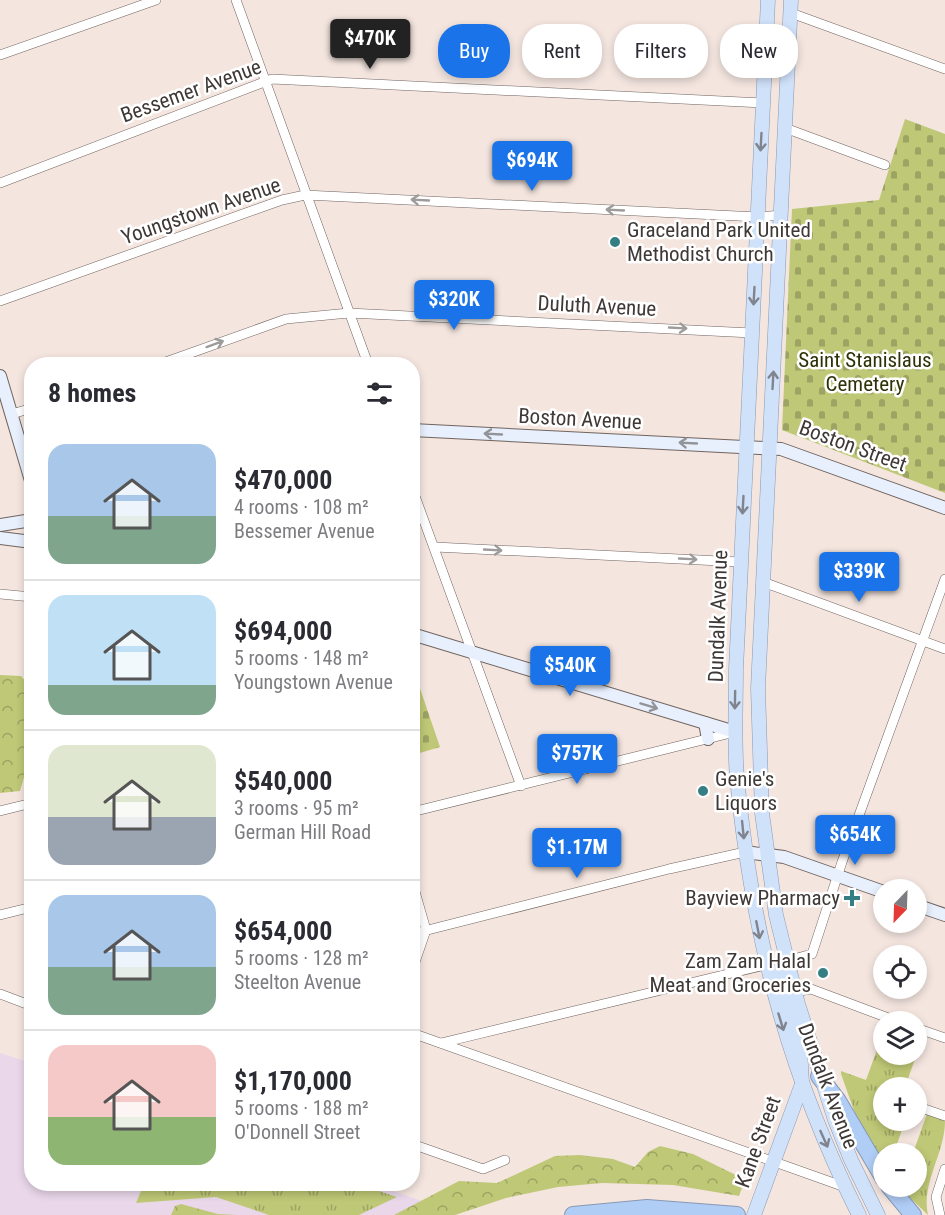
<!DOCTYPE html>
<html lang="en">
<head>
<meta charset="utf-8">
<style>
	body { margin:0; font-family:"Roboto Condensed",sans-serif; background:#f7f7f7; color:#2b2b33; height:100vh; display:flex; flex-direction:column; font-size:22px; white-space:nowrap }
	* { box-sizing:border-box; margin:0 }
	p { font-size:20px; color:#7c7c81 }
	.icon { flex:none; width:33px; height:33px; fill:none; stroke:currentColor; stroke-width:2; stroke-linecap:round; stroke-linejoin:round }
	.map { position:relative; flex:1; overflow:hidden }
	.drawer { position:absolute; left:24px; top:357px; width:396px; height:834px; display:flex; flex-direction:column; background:#fff; border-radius:24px; box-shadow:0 3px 9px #0003 }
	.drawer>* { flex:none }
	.banner { position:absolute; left:438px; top:24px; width:417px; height:54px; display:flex; gap:12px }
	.needle { width:39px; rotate:203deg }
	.controls { position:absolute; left:873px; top:879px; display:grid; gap:12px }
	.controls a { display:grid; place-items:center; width:54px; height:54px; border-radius:50%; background:#fff; box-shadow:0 3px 9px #0003; font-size:30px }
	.price { position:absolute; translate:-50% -51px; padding:0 14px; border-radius:6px; background:#1a73e8; color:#fff; font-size:20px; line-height:39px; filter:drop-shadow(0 2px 3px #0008) }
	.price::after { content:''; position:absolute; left:50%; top:36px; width:18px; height:14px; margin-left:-9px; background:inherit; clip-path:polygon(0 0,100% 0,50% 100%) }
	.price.current { background:#222; color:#fff }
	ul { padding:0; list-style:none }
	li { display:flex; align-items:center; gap:18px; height:150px; padding:0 24px }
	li+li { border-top:2px solid #e1e1e2 }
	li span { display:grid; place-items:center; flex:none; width:168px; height:120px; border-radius:18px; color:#555 }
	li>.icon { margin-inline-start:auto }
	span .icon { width:72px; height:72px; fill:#fffc; stroke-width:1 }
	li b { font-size:26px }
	h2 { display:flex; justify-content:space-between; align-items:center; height:72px; padding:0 24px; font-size:26px }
	.chip { padding:0 21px; border-radius:24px; background:#fff; box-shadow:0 3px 9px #0003; font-size:21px; line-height:54px }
	.chip.current { background:#1a73e8; color:#fff }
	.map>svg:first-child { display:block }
</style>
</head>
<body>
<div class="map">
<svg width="945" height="1215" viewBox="0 0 945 1215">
	<defs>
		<pattern id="forest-crowns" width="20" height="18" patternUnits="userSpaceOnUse" patternTransform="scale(1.5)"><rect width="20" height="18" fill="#bfc876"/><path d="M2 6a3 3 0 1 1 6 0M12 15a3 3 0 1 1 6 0" fill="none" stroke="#9da362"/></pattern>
		<pattern id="cemetery-stones" width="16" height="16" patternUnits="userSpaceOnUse" patternTransform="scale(1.5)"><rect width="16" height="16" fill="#bfc876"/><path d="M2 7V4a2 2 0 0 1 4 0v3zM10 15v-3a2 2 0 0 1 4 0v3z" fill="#9da362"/></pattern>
		<pattern id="park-tufts" width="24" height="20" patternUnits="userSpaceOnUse" patternTransform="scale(1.5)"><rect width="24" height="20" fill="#bfc876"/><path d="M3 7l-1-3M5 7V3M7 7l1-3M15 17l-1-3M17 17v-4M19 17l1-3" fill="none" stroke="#9da362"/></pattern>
	</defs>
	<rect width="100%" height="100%" fill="#f4e5df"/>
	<!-- education -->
	<polygon fill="#ead8ea" points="0,1053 31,1063 32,1184 373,1184 425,1202 402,1215 0,1215"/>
	<!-- forest -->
	<g fill="url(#forest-crowns)">
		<polygon points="0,675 21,676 31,688 31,753 20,791 0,793"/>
		<polygon points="660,1146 693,1154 740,1177 744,1182 739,1196 673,1185 602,1183 558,1187 506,1198 455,1215 394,1215 459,1181 497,1183 555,1156 580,1155 613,1159 635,1167 648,1152"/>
		<polygon points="181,1204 218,1214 238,1215 171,1215 175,1206"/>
	</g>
	<!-- cemetery -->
	<g fill="url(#cemetery-stones)">
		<polygon points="905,119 945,134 945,493 782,430 792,209 879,200"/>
		<polygon points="412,665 440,747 413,755 412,755"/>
	</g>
	<!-- park -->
	<g fill="url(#park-tufts)">
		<polygon points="882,1036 884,1054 908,1055 915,1059 905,1087 884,1088 884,1120 905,1121 896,1147 912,1153 884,1154 883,1164 857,1119 841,1074 841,1071 866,1080"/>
		<path d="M927 1114 945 1121C945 1154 921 1182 928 1215L899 1187 916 1186V1154L913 1153Z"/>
		<polygon points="144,1184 358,1184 397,1197 359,1215 269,1215 216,1197 136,1203"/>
	</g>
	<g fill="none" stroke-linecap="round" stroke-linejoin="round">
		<!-- street casing -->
		<g stroke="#71645f" stroke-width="10">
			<g id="street">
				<polyline points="236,0 368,364"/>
				<polyline points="791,13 945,69"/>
				<polyline points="0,55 156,0"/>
				<polyline points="785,128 885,165"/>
				<polyline points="0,183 272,79 763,103"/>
				<polyline points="0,301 282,200 305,195 758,217 781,215"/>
				<polyline points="160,364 286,319 349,313 752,333"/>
				<polyline points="12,414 32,408"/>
				<polyline points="412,488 521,786"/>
				<polyline points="435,547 740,562"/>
				<polyline points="763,582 945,649"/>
				<polyline points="0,594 32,597"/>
				<polyline points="0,811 32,803"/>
				<polyline points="412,812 735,732"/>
				<polyline points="412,881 426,930 412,971"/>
				<polyline points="0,915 32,907"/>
				<polyline points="412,934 669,869 745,852"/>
				<polyline points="786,961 812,954 842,862 945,579"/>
				<polyline points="794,992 811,989 899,1022"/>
				<polyline points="0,994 32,1006"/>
				<polyline points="916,1028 945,1038"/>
				<polyline points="412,1033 845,1187"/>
				<polyline points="441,1043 765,965"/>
				<polyline points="916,1106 945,1116"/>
				<polyline points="412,1144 483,1169 505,1160"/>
				<polyline points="940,1215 936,1197 945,1169"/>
			</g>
		</g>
		<!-- secondary casing -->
		<g stroke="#71645f" stroke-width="14">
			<g id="secondary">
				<polyline points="0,376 32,484"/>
				<polyline points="412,430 781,449 945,508"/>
				<polyline points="0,525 32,520"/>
				<polyline points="0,538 32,542"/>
				<polyline points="412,634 735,732"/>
				<polyline points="705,723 708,739"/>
				<polyline points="745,852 784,857 884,892"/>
				<polyline points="916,905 945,915"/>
			</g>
		</g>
		<!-- primary casing -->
		<g stroke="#8899b3" stroke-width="15">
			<g id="primary">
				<path d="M768 0 736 669C736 705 734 742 737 778 752 936 788 1073 859 1215"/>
				<polyline points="791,0 758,688 762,813 776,915 798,1004 835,1120 851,1160 878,1215"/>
				<polyline points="754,1215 802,1084 800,1047 781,975"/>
			</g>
		</g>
		<!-- highway casing -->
		<g stroke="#8899b3" stroke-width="18">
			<g id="highway">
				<polyline points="819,1076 838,1101 884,1179"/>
				<polyline points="889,1186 913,1215"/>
				<polyline points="573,1215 647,1208 737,1215"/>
			</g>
		</g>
		<!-- street -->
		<use href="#street" stroke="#fff" stroke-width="9"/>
		<!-- secondary -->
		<use href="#secondary" stroke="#e7f0fc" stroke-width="12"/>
		<!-- primary -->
		<use href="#primary" stroke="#d0e1fa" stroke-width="14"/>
		<!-- highway -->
		<use href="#highway" stroke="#b0cdf6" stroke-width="16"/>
	</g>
	<!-- one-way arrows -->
	<defs><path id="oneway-shaft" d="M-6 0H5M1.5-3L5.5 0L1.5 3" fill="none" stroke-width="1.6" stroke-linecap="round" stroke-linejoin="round" transform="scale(1.5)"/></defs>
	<g stroke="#80848e">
		<use href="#oneway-shaft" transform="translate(761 142) rotate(93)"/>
		<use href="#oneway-shaft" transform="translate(754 296) rotate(93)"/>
		<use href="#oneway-shaft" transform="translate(773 380) rotate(-87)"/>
		<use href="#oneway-shaft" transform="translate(743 505) rotate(93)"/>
		<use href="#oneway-shaft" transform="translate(735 700) rotate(91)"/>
		<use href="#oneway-shaft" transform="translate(743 830) rotate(84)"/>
		<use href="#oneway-shaft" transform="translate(758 930) rotate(79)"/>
		<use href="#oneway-shaft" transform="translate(781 1022) rotate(73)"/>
		<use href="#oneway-shaft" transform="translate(824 1139) rotate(66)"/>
	</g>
	<g stroke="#9e9c9a">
		<use href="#oneway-shaft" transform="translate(420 200) rotate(-177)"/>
		<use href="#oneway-shaft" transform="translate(615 210) rotate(-177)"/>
		<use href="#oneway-shaft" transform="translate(678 328) rotate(3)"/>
		<use href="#oneway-shaft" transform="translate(215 344) rotate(-20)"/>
		<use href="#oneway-shaft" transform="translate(493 550) rotate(3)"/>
		<use href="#oneway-shaft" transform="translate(688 559) rotate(3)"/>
	</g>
	<g stroke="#929499">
		<use href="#oneway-shaft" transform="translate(493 434) rotate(-177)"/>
		<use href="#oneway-shaft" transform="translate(688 443) rotate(-177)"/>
		<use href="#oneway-shaft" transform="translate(649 706) rotate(17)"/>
	</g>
	<!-- markers -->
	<g fill="#357e84" stroke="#fff" stroke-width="2">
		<circle cx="615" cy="242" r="6"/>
		<circle cx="703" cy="791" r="6"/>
		<path d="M849 889h6v6h6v6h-6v6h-6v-6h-6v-6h6z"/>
		<circle cx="823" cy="973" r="6"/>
	</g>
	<g text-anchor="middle" stroke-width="5" stroke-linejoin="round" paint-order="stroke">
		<!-- street labels -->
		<g font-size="21" fill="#3e3836" stroke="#fff">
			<text transform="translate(191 91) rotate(-20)" y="7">Bessemer Avenue</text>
			<text transform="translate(201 211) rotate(-19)" y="7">Youngstown Avenue</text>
			<text transform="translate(597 306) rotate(3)" y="7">Duluth Avenue</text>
			<text transform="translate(580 419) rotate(3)" y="7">Boston Avenue</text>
			<text transform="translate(853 446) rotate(20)" y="7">Boston Street</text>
			<text transform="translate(718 616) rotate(-88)" y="7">Dundalk Avenue</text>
			<text transform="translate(828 1086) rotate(69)" y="7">Dundalk Avenue</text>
			<text transform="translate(758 1142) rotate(-70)" y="7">Kane Street</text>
		</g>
		<!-- poi labels -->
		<g font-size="21" fill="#3e3836" stroke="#fff" text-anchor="start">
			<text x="627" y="237">Graceland Park United<tspan x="627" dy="24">Methodist Church</tspan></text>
			<text x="715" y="786">Genie's<tspan x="715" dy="24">Liquors</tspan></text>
			<text x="840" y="905" text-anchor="end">Bayview Pharmacy</text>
			<text x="811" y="968" text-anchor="end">Zam Zam Halal<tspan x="811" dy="24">Meat and Groceries</tspan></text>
		</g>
		<!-- park labels -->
		<g font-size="21" fill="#2e3206" stroke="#fff">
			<text x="865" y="367">Saint Stanislaus<tspan x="865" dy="24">Cemetery</tspan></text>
		</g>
	</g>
</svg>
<div class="controls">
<a><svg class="needle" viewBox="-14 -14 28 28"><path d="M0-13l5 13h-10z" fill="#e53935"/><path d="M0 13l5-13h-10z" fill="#7c7c81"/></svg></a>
<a><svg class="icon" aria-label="locate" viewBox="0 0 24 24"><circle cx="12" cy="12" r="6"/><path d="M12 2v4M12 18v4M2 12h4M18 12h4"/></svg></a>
<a><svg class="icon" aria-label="layers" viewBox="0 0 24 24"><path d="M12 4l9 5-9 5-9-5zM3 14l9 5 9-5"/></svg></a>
<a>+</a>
<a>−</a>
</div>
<b class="price current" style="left:370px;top:70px">$470K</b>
<b class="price" style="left:532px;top:192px">$694K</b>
<b class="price" style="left:454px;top:331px">$320K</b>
<b class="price" style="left:859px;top:603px">$339K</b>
<b class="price" style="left:570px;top:697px">$540K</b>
<b class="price" style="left:577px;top:785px">$757K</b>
<b class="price" style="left:855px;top:866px">$654K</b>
<b class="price" style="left:577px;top:879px">$1.17M</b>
<div class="banner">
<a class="chip current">Buy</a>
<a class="chip">Rent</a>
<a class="chip">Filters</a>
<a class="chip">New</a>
</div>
<section class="drawer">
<h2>8 homes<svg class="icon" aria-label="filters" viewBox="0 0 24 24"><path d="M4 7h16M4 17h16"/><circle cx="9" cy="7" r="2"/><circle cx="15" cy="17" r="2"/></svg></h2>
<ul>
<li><span style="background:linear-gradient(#a9c7e8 60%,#7fa58c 0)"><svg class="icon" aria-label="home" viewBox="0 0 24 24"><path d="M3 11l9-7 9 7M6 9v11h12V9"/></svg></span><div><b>$470,000</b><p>4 rooms · 108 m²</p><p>Bessemer Avenue</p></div></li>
<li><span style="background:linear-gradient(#bfe0f5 75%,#7fa58c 0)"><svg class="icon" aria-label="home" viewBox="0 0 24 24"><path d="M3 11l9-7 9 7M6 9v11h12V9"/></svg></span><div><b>$694,000</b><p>5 rooms · 148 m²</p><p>Youngstown Avenue</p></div></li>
<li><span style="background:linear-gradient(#dfe7d0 60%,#9aa5b1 0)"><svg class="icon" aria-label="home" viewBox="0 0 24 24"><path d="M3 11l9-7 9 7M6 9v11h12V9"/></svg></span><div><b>$540,000</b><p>3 rooms · 95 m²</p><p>German Hill Road</p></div></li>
<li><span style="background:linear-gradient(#a9c7e8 60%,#7fa58c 0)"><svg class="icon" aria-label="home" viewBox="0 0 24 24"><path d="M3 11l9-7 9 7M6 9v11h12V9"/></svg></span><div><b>$654,000</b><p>5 rooms · 128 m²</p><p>Steelton Avenue</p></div></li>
<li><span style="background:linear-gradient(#f6c9c9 60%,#8fb573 0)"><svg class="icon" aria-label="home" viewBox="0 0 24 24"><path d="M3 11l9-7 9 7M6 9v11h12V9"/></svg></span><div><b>$1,170,000</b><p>5 rooms · 188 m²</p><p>O'Donnell Street</p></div></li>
</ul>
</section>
</div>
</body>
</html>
